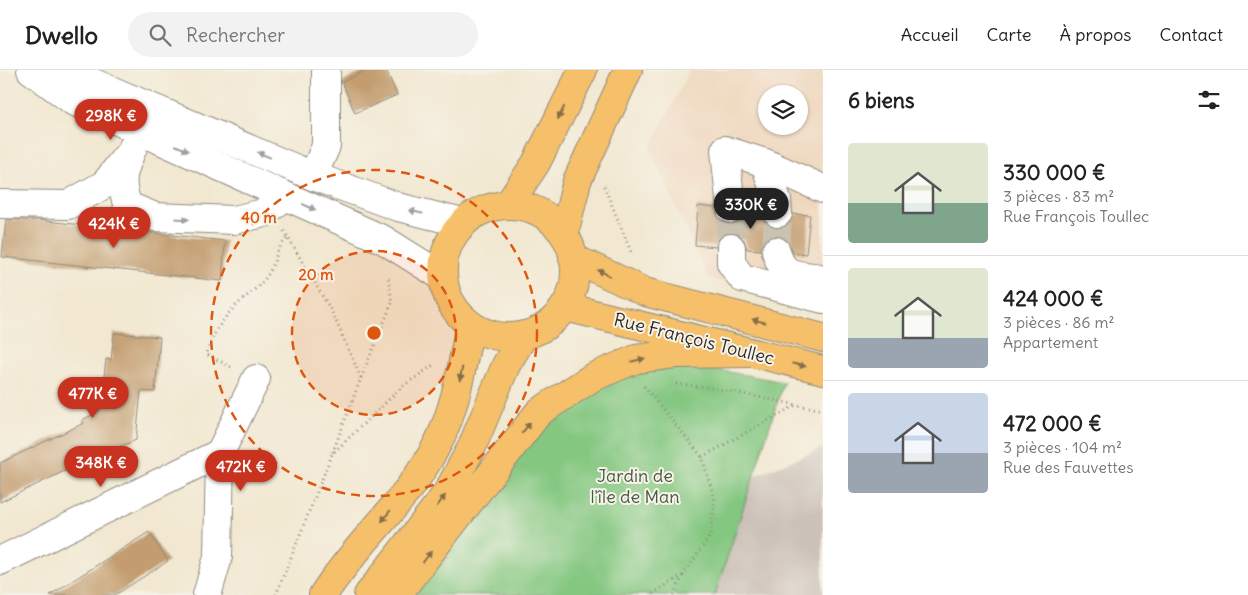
<!DOCTYPE html>
<html lang="fr">
<head>
<meta charset="utf-8">
<style>
	body { margin:0; font-family:Delius,sans-serif; background:#f2f2f2; color:#222; height:100vh; display:flex; flex-direction:column; font-size:19px; white-space:nowrap }
	* { box-sizing:border-box; margin:0 }
	p { font-size:16px; color:#767676 }
	.icon { flex:none; width:28px; height:28px; fill:none; stroke:currentColor; stroke-width:2; stroke-linecap:round; stroke-linejoin:round }
	.map { position:relative; flex:1; overflow:hidden }
	.panel { display:flex; flex-direction:column; background:#fff; width:425px }
	.panel>* { flex:none }
	.tools { position:absolute; left:758px; top:15px; display:grid; gap:10px }
	.tools a { display:grid; place-items:center; width:50px; height:50px; border-radius:50%; background:#fff; box-shadow:0 1px 4px #0004; font-size:25px }
	.price { position:absolute; translate:-50% -42px; padding:0 11px; border-radius:18px; background:#c8321e; color:#fff; font-size:16px; line-height:32px; filter:drop-shadow(0 1px 2px #0008) }
	.price::after { content:''; position:absolute; left:50%; top:30px; width:15px; height:11px; margin-left:-8px; background:inherit; clip-path:polygon(0 0,100% 0,50% 100%) }
	.price.on { background:#222; color:#fff }
	ul { padding:0; list-style:none }
	li { display:flex; align-items:center; gap:15px; height:125px; padding:0 25px }
	li+li { border-top:1px solid #e0e0e0 }
	li span { display:grid; place-items:center; flex:none; width:140px; height:100px; border-radius:5px; color:#555 }
	li>.icon { margin-inline-start:auto }
	span .icon { width:60px; height:60px; fill:#fffc; stroke-width:1 }
	li b { font-size:21px }
	h2 { display:flex; justify-content:space-between; align-items:center; height:60px; padding:0 25px; font-size:21px }
	header { display:flex; align-items:center; gap:30px; box-sizing:border-box; height:70px; padding:0 25px; background:#fff; border-bottom:1px solid #e0e0e0 }
	header strong { font-size:24px }
	nav { display:flex; gap:28px; margin-inline-start:auto; font-size:18px }
	.search { width:350px; height:45px; background:#f2f2f2; display:flex; align-items:center; gap:12px; box-sizing:border-box; padding:0 18px; border-radius:28px; color:#767676; font-size:19px }
	main { display:flex; flex:1; min-height:0 }
	.map>svg:first-child { display:block }
</style>
</head>
<body>
<header>
<strong>Dwello</strong>
<div class="search"><svg class="icon" aria-label="search" viewBox="0 0 24 24"><circle cx="10" cy="10" r="6"/><path d="M15 15l6 6"/></svg>Rechercher</div>
<nav><a>Accueil</a><a>Carte</a><a>À propos</a><a>Contact</a></nav>
</header>
<main>
<div class="map">
<svg width="823" height="525" viewBox="0 0 823 525">
	<rect width="100%" height="100%" fill="#f7f3e8"/>
	<filter id="ink" filterUnits="userSpaceOnUse"><feTurbulence type="fractalNoise" baseFrequency=".02" numOctaves="2"/><feDisplacementMap in="SourceGraphic" scale="10" xChannelSelector="R" yChannelSelector="G"/><feConvolveMatrix kernelMatrix="1 2 1 2 8 2 1 2 1" color-interpolation-filters="sRGB"/></filter>
	<filter id="wash" filterUnits="userSpaceOnUse"><feTurbulence type="fractalNoise" baseFrequency=".0096" numOctaves="4" result="noise"/><feDisplacementMap in="SourceGraphic" scale="20" xChannelSelector="R" yChannelSelector="G"/><feGaussianBlur stdDeviation="1.12" result="paint"/><feColorMatrix in="noise" values="0 0 0 0 0 0 0 0 0 0 0 0 0 0 0 0 0 1.4 0 .05"/><feComposite in="paint" operator="in"/></filter>
	<g filter="url(#wash)">
		<rect width="100%" height="100%" fill="#f2e8d1"/>
		<!-- built -->
		<path fill="#efd6bc" fill-rule="evenodd" d="M690 0H823V238L708 208 650 78ZM766 24H799V56H766Z"/>
		<!-- industrial -->
		<polygon fill="#cdc2b9" points="823,378 823,525 556,525 747,409"/>
		<!-- green -->
		<polygon fill="#84c781" stroke="#587956" points="691,295 784,312 715,525 409,525 538,354 608,307"/>
		<g id="blocks">
			<!-- building -->
			<g fill="#c39d70">
				<polygon points="367,0 386,0 397,25 355,43 342,12"/>
				<polygon points="698,136 715,138 719,148 724,153 732,155 740,151 746,140 762,142 765,152 771,157 779,159 787,156 793,144 810,145 806,184 793,182 787,170 779,166 771,166 765,170 761,180 747,179 744,170 738,164 731,162 723,165 718,170 716,177 695,175"/>
				<polygon points="6,150 37,150 225,171 222,211 2,187"/>
				<polygon points="114,263 160,267 155,322 141,321 136,370 98,385 0,432 0,393 84,353 82,350 100,341 106,289 111,290"/>
				<polygon points="149,462 168,491 115,525 50,525"/>
			</g>
		</g>
	</g>
	<g filter="url(#ink)">
		<use href="#blocks" fill-opacity="0" stroke="#8e8a7e" stroke-width="1"/>
		<g fill="none" stroke-linecap="round" stroke-linejoin="round">
			<!-- minor-tunnel -->
			<g stroke="#cac2b0" stroke-width="28" stroke-dasharray="28 14" stroke-linecap="butt">
				<polyline points="731,139 731,178"/>
				<polyline points="776,181 778,143"/>
			</g>
			<!-- minor casing -->
			<g stroke="#8e8a7e" stroke-width="30">
				<g id="minor">
					<polyline points="31,0 73,31 384,170 443,207"/>
					<polyline points="41,0 82,8 313,106 398,137 463,153"/>
					<path d="M133 77C123 101 118 110 128 136L155 147 234 150 264 143 284 127"/>
					<polyline points="765,93 823,119"/>
					<polyline points="313,106 326,76 326,0"/>
					<polyline points="0,134 68,135 105,114 125,88"/>
					<polyline points="731,139 725,80 765,93 777,130 778,143"/>
					<polyline points="731,178 731,193 742,208 823,229"/>
					<path d="M776 181C783 208 796 204 820 208"/>
					<polyline points="0,491 220,383"/>
					<polyline points="207,525 218,487 220,383 256,309"/>
				</g>
			</g>
			<!-- major casing -->
			<g stroke="#8e8a7e" stroke-width="30">
				<g id="major">
					<polyline points="508,135 536,93 583,0"/>
					<circle cx="509" cy="201" r="66"/>
					<polyline points="564,164 577,111 628,0"/>
					<polyline points="573,188 645,222 823,268"/>
					<polyline points="565,237 823,300"/>
					<path d="M323 525C357 472 409 430 438 373 456 336 462 296 470 256"/>
					<polyline points="368,525 447,423 471,379 506,295 524,265"/>
					<polyline points="397,525 539,342 593,307 636,289 675,284 751,283"/>
				</g>
			</g>
			<!-- path -->
			<g stroke="#8e8a7e" stroke-width="3" stroke-dasharray="1 4" stroke-linecap="butt">
				<polyline points="604,116 632,184"/>
				<polyline points="284,161 332,242 361,308 332,384"/>
				<path d="M231 297 206 284C213 263 224 246 240 232 251 222 263 214 270 201 277 188 276 176 289 168"/>
				<polyline points="361,308 392,233 388,205"/>
				<polyline points="676,314 713,318 823,340"/>
				<polyline points="644,316 702,387 715,431 710,466 683,505 650,525"/>
				<polyline points="702,387 796,335"/>
				<polyline points="276,525 332,384 403,316 435,294"/>
				<polyline points="674,525 683,505"/>
			</g>
			<!-- minor -->
			<use href="#minor" stroke="#fff" stroke-width="28"/>
			<!-- major -->
			<use href="#major" stroke="#f6c06b" stroke-width="28"/>
		</g>
		<!-- one-way arrows -->
		<defs><path id="oneway-solid" d="M-6-.8H1V-3.2L6.5 0L1 3.2V.8H-6Z" transform="scale(1.25)"/></defs>
		<g fill="#866e48">
			<use href="#oneway-solid" transform="translate(561 43) rotate(117)"/>
			<use href="#oneway-solid" transform="translate(604 203) rotate(-154)"/>
			<use href="#oneway-solid" transform="translate(759 251) rotate(-166)"/>
			<use href="#oneway-solid" transform="translate(638 290) rotate(-13)"/>
			<use href="#oneway-solid" transform="translate(799 295) rotate(13)"/>
			<use href="#oneway-solid" transform="translate(461 304) rotate(101)"/>
			<use href="#oneway-solid" transform="translate(526 358) rotate(-51)"/>
			<use href="#oneway-solid" transform="translate(441 431) rotate(-53)"/>
			<use href="#oneway-solid" transform="translate(386 446) rotate(128)"/>
			<use href="#oneway-solid" transform="translate(427 487) rotate(-53)"/>
		</g>
		<g fill="#a0a0a0">
			<use href="#oneway-solid" transform="translate(182 78) rotate(23)"/>
			<use href="#oneway-solid" transform="translate(264 85) rotate(-157)"/>
			<use href="#oneway-solid" transform="translate(309 137) rotate(24)"/>
			<use href="#oneway-solid" transform="translate(416 142) rotate(-167)"/>
			<use href="#oneway-solid" transform="translate(182 149) rotate(4)"/>
		</g>
	</g>
	<!-- distance rings -->
	<circle cx="374" cy="263" r="82" fill="#df570e" fill-opacity=".12"/>
	<g fill="none" stroke="#df570e" stroke-width="2.5" stroke-dasharray="9 6">
		<circle cx="374" cy="263" r="82"/>
		<circle cx="374" cy="263" r="163"/>
	</g>
	<g text-anchor="middle" stroke-width="4" stroke-linejoin="round" paint-order="stroke">
		<!-- street labels -->
		<g font-size="18" fill="#2b2b2b" stroke="#f7f3e8">
			<text transform="translate(694 269) rotate(14)" y="6">Rue François Toullec</text>
		</g>
		<!-- park labels -->
		<g font-size="18" fill="#465a45" stroke="#f7f3e8">
			<text x="635" y="412">Jardin de<tspan x="635" dy="21">l'île de Man</tspan></text>
		</g>
	</g>
	<circle cx="374" cy="263" r="8" fill="#df570e" stroke="#f7f3e8" stroke-width="2.5"/>
	<g font-size="15" text-anchor="middle" font-weight="bold" fill="#df570e" stroke="#f7f3e8" stroke-width="4" stroke-linejoin="round" paint-order="stroke">
		<text x="259" y="153">40 m</text>
		<text x="316" y="210">20 m</text>
	</g>
</svg>
<div class="tools">
<a><svg class="icon" aria-label="layers" viewBox="0 0 24 24"><path d="M12 4l9 5-9 5-9-5zM3 14l9 5 9-5"/></svg></a>
</div>
<b class="price" style="left:111px;top:71px">298K €</b>
<b class="price on" style="left:751px;top:160px">330K €</b>
<b class="price" style="left:114px;top:179px">424K €</b>
<b class="price" style="left:93px;top:349px">477K €</b>
<b class="price" style="left:101px;top:418px">348K €</b>
<b class="price" style="left:241px;top:422px">472K €</b>
</div>
<section class="panel">
<h2>6 biens<svg class="icon" aria-label="filters" viewBox="0 0 24 24"><path d="M4 7h16M4 17h16"/><circle cx="9" cy="7" r="2"/><circle cx="15" cy="17" r="2"/></svg></h2>
<ul>
<li><span style="background:linear-gradient(#dfe7d0 60%,#7fa58c 0)"><svg class="icon" aria-label="home" viewBox="0 0 24 24"><path d="M3 11l9-7 9 7M6 9v11h12V9"/></svg></span><div><b>330 000 €</b><p>3 pièces · 83 m²</p><p>Rue François Toullec</p></div></li>
<li><span style="background:linear-gradient(#dfe7d0 70%,#9aa5b1 0)"><svg class="icon" aria-label="home" viewBox="0 0 24 24"><path d="M3 11l9-7 9 7M6 9v11h12V9"/></svg></span><div><b>424 000 €</b><p>3 pièces · 86 m²</p><p>Appartement</p></div></li>
<li><span style="background:linear-gradient(#c9d6e8 60%,#9aa5b1 0)"><svg class="icon" aria-label="home" viewBox="0 0 24 24"><path d="M3 11l9-7 9 7M6 9v11h12V9"/></svg></span><div><b>472 000 €</b><p>3 pièces · 104 m²</p><p>Rue des Fauvettes</p></div></li>
</ul>
</section>
</main>
</body>
</html>
